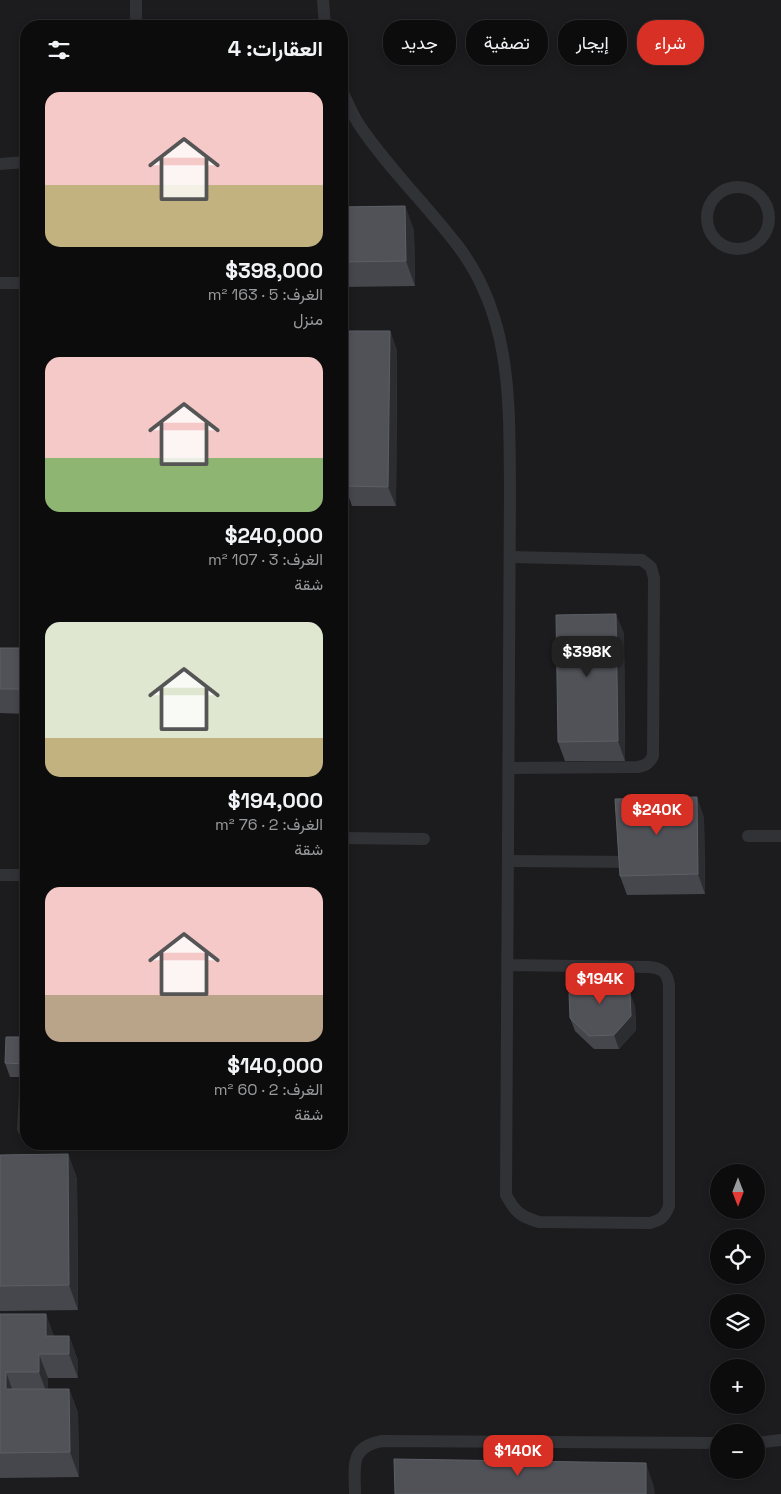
<!DOCTYPE html>
<html lang="ar">
<head>
<meta charset="utf-8">
<style>
	body { margin:0; font-family:"Space Grotesk",Vazirmatn,sans-serif; background:#151516; color:#f1f3f6; direction:rtl; height:100vh; display:flex; flex-direction:column; font-size:19px; white-space:nowrap }
	* { box-sizing:border-box; margin:0 }
	p { font-size:16px; color:#9a9b9d }
	.icon { flex:none; width:28px; height:28px; fill:none; stroke:currentColor; stroke-width:2; stroke-linecap:round; stroke-linejoin:round }
	.map { position:relative; flex:1; overflow:hidden; direction:ltr }
	.details { position:absolute; left:20px; top:20px; width:328px; height:1130px; display:flex; flex-direction:column; background:#0c0c0d; border-radius:20px; box-shadow:0 2px 8px #0003,0 0 0 1px #2c2c2e; direction:rtl }
	.details>* { flex:none }
	.guide { position:absolute; left:362px; top:20px; width:342px; height:45px; direction:rtl; display:flex; gap:10px }
	.needle { width:32px; rotate:180deg }
	.fabs { position:absolute; left:710px; top:1164px; display:grid; gap:10px }
	.fabs a { display:grid; place-items:center; width:55px; height:55px; border-radius:50%; background:#0c0c0d; box-shadow:0 2px 8px #0003,0 0 0 1px #2c2c2e; font-size:25px }
	.price { position:absolute; translate:-50% -42px; padding:0 11px; border-radius:10px; background:#d93025; color:#fff; font-size:16px; line-height:32px; filter:drop-shadow(0 1px 2px #0008) }
	.price::after { content:''; position:absolute; left:50%; top:30px; width:15px; height:11px; margin-left:-8px; background:inherit; clip-path:polygon(0 0,100% 0,50% 100%) }
	.price.active { background:#222; color:#fff }
	ul { padding:0; list-style:none }
	li { display:grid; align-content:center; gap:10px; height:265px; padding:0 25px }
	li span { display:grid; place-items:center; height:155px; border-radius:15px; color:#555 }
	li>.icon { margin-inline-start:auto }
	span .icon { width:90px; height:90px; fill:#fffc; stroke-width:1 }
	li b { font-size:21px }
	h2 { display:flex; justify-content:space-between; align-items:center; height:60px; padding:0 25px; font-size:21px }
	.tag { padding:0 18px; border-radius:20px; background:#0c0c0d; box-shadow:0 2px 8px #0003,0 0 0 1px #2c2c2e; font-size:18px; line-height:45px }
	.tag.active { background:#d93025; color:#fff }
	.map>svg:first-child { display:block }
</style>
</head>
<body>
<div class="map">
<svg width="781" height="1494" viewBox="0 0 781 1494">
	<rect width="100%" height="100%" fill="#101011"/>
	<!-- built -->
	<path fill="#1c1c1e" fill-rule="evenodd" d="M0 0H781V1494H0ZM26 26H341V1144H26ZM719 1172H756V1210H719ZM719 1238H756V1275H719ZM719 1302H756V1340H719ZM719 1368H756V1405H719ZM719 1432H756V1470H719Z"/>
	<g fill="none" stroke-linecap="round" stroke-linejoin="round">
		<!-- service -->
		<g stroke="#313236" stroke-width="12">
			<polyline points="323,0 325,26"/>
			<polyline points="136,26 136,0"/>
			<path d="M341 89C347 100 351 112 358 123 387 167 426 204 458 246 513 319 509 404 510 489L506 1195C515 1212 521 1217 539 1222L650 1223C661 1220 665 1217 669 1206V985C667 972 662 968 649 967L508 965"/>
			<polyline points="0,164 26,162"/>
			<circle cx="738" cy="218" r="31"/>
			<polyline points="0,283 26,283"/>
			<path d="M509 768 637 767C645 766 649 764 653 756L654 578 651 567 642 560 510 557"/>
			<polyline points="748,836 781,836"/>
			<polyline points="341,838 424,839"/>
			<polyline points="508,861 636,862"/>
			<polyline points="0,875 26,875"/>
			<polyline points="23,1129 26,1071"/>
			<polyline points="756,1443 781,1440"/>
			<path d="M355 1494C355 1466 349 1447 382 1441L719 1443"/>
		</g>
	</g>
	<!-- wall -->
	<g fill="#46474d">
		<polygon points="405,206 414,231 415,286 341,287 341,207"/>
		<polygon points="390,331 397,351 396,506 352,506 345,486"/>
		<polygon points="624,633 625,761 565,761 558,742"/>
		<polygon points="0,648 26,648 26,714 0,713"/>
		<polygon points="704,817 705,894 627,895 620,876"/>
		<polygon points="635,1006 636,1030 619,1049 594,1049 575,1031 570,1018"/>
		<polygon points="26,1037 26,1077 10,1077 5,1063"/>
		<polygon points="68,1154 77,1179 78,1310 0,1311 0,1155"/>
		<polygon points="0,1314 54,1336 69,1336 78,1361 78,1378 48,1378 48,1389 69,1389 78,1413 79,1477 0,1478"/>
	</g>
	<!-- shaded-wall -->
	<g fill="#2c2d30">
		<polygon points="405,206 414,231 415,286 406,261"/>
		<polygon points="390,331 397,351 396,506 388,487"/>
		<polygon points="616,614 624,633 625,761 618,741"/>
		<polygon points="697,797 704,817 705,894 698,874"/>
		<polygon points="630,993 635,1006 636,1030 619,1049 614,1035"/>
		<polygon points="68,1154 77,1179 78,1310 69,1285"/>
		<polygon points="46,1314 55,1338 46,1336"/>
		<polygon points="69,1336 78,1361 78,1378 69,1354"/>
		<polygon points="39,1354 48,1378 48,1397 39,1372"/>
		<polygon points="6,1372 15,1397 6,1389"/>
		<polygon points="69,1389 78,1413 79,1477 70,1452"/>
		<polygon points="646,1463 654,1487 655,1494 646,1494"/>
	</g>
	<!-- building -->
	<g fill="#505258" stroke="#5c5f66">
		<polygon points="405,206 406,261 341,262 341,207"/>
		<polygon points="347,331 390,331 388,487 345,486"/>
		<polygon points="616,614 618,741 558,742 556,615"/>
		<rect x="0" y="648" width="26" height="41"/>
		<polygon points="697,797 698,874 620,876 615,799"/>
		<polygon points="611,975 630,993 631,1016 614,1035 589,1036 570,1018 569,993 585,976"/>
		<polygon points="6,1037 26,1037 26,1064 5,1063"/>
		<polygon points="68,1154 69,1285 0,1286 0,1155"/>
		<polygon points="0,1314 46,1314 46,1336 69,1336 69,1354 39,1354 39,1372 6,1372 6,1389 69,1389 70,1452 0,1453"/>
		<polygon points="394,1459 646,1463 646,1494 395,1494"/>
	</g>
</svg>
<div class="fabs">
<a><svg class="needle" viewBox="-14 -14 28 28"><path d="M0-13l5 13h-10z" fill="#e53935"/><path d="M0 13l5-13h-10z" fill="#9a9b9d"/></svg></a>
<a><svg class="icon" aria-label="locate" viewBox="0 0 24 24"><circle cx="12" cy="12" r="6"/><path d="M12 2v4M12 18v4M2 12h4M18 12h4"/></svg></a>
<a><svg class="icon" aria-label="layers" viewBox="0 0 24 24"><path d="M12 4l9 5-9 5-9-5zM3 14l9 5 9-5"/></svg></a>
<a>+</a>
<a>−</a>
</div>
<b class="price active" style="left:587px;top:678px">$398K</b>
<b class="price" style="left:657px;top:836px">$240K</b>
<b class="price" style="left:600px;top:1005px">$194K</b>
<b class="price" style="left:518px;top:1477px">$140K</b>
<div class="guide">
<a class="tag active">شراء</a>
<a class="tag">إيجار</a>
<a class="tag">تصفية</a>
<a class="tag">جديد</a>
</div>
<section class="details">
<h2>العقارات: 4<svg class="icon" aria-label="filters" viewBox="0 0 24 24"><path d="M4 7h16M4 17h16"/><circle cx="9" cy="7" r="2"/><circle cx="15" cy="17" r="2"/></svg></h2>
<ul>
<li><span style="background:linear-gradient(#f6c9c9 60%,#c2b280 0)"><svg class="icon" aria-label="home" viewBox="0 0 24 24"><path d="M3 11l9-7 9 7M6 9v11h12V9"/></svg></span><div><b>$398,000</b><p>الغرف: 5 · 163 m²</p><p>منزل</p></div></li>
<li><span style="background:linear-gradient(#f6c9c9 65%,#8fb573 0)"><svg class="icon" aria-label="home" viewBox="0 0 24 24"><path d="M3 11l9-7 9 7M6 9v11h12V9"/></svg></span><div><b>$240,000</b><p>الغرف: 3 · 107 m²</p><p>شقة</p></div></li>
<li><span style="background:linear-gradient(#dfe7d0 75%,#c2b280 0)"><svg class="icon" aria-label="home" viewBox="0 0 24 24"><path d="M3 11l9-7 9 7M6 9v11h12V9"/></svg></span><div><b>$194,000</b><p>الغرف: 2 · 76 m²</p><p>شقة</p></div></li>
<li><span style="background:linear-gradient(#f6c9c9 70%,#b9a48a 0)"><svg class="icon" aria-label="home" viewBox="0 0 24 24"><path d="M3 11l9-7 9 7M6 9v11h12V9"/></svg></span><div><b>$140,000</b><p>الغرف: 2 · 60 m²</p><p>شقة</p></div></li>
</ul>
</section>
</div>
</body>
</html>
